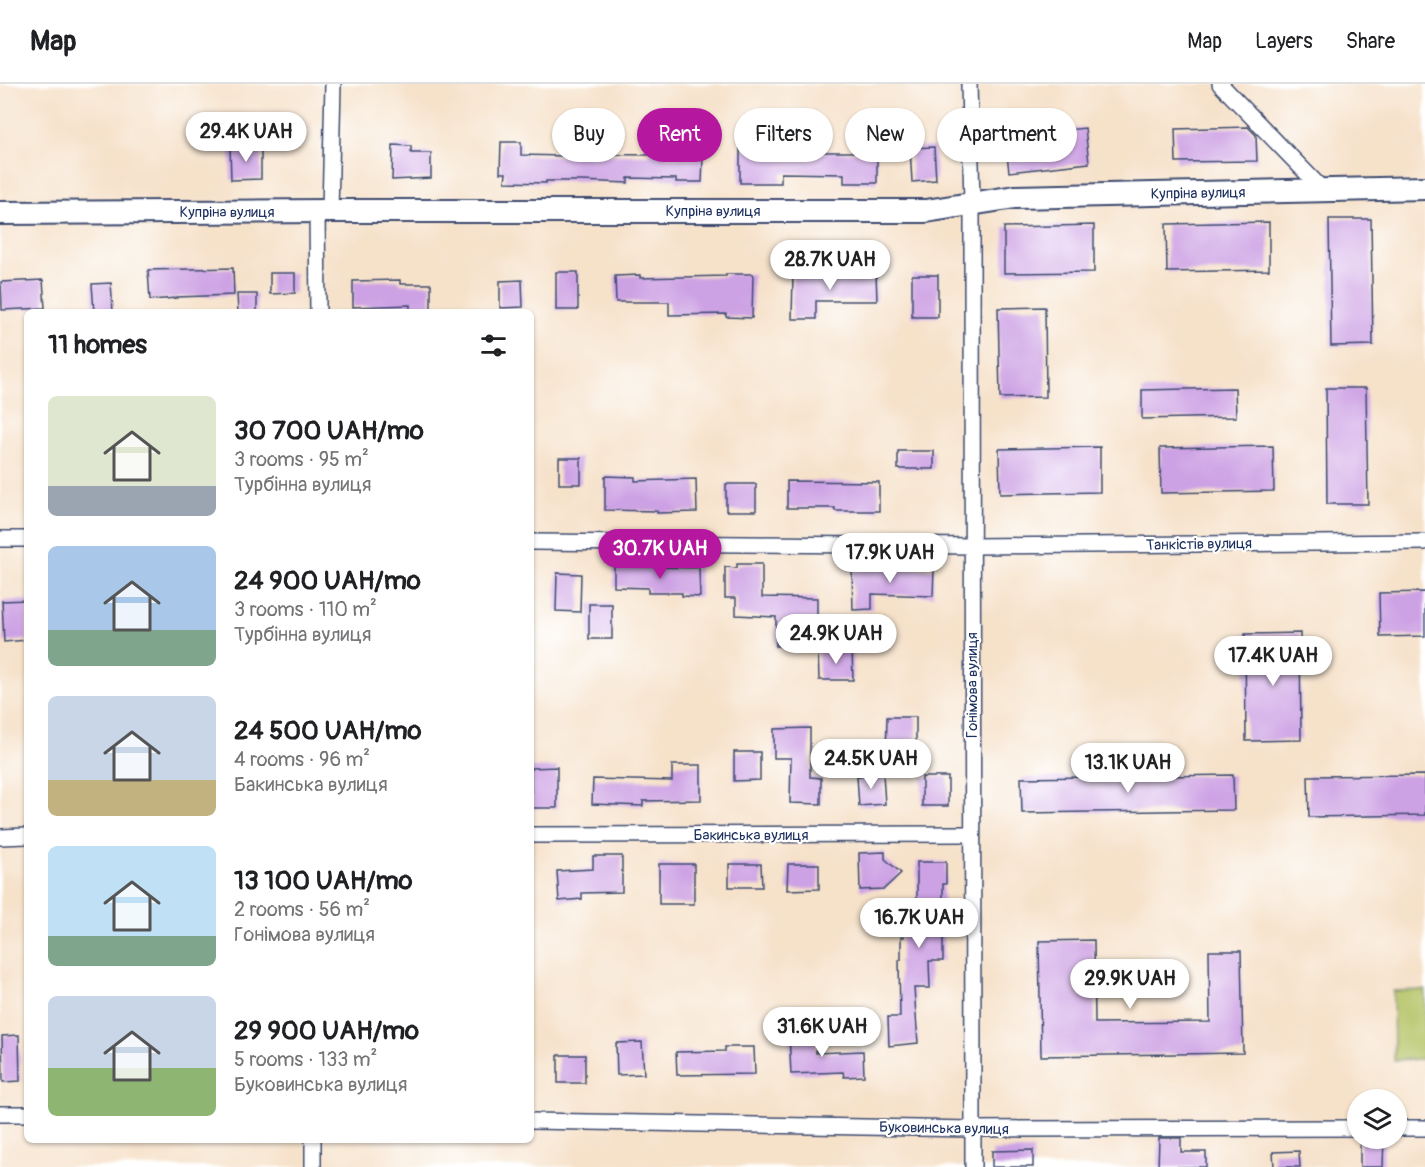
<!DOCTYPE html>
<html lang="en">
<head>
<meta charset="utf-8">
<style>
	body { margin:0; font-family:Pangolin,sans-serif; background:#f2f2f2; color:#202124; height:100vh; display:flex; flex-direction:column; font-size:22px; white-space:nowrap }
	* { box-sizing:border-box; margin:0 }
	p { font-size:20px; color:#757577 }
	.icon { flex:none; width:33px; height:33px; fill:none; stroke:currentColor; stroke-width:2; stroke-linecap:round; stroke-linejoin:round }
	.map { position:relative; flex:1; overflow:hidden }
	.drawer { position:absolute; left:24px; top:225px; width:510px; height:834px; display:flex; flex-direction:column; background:#fff; border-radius:9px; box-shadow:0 2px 4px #0004 }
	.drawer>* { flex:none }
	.guide { position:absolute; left:552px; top:24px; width:570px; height:54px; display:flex; gap:12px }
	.fabs { position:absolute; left:1347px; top:1005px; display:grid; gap:12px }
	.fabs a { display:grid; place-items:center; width:60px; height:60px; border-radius:50%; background:#fff; box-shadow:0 2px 4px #0004; font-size:30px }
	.price { position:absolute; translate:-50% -51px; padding:0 14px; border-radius:21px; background:#fff; color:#222; font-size:20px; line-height:39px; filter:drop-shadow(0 2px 3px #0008) }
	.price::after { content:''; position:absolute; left:50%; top:36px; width:18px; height:14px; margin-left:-9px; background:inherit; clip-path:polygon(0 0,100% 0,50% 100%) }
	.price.selected { background:#b5179e; color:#fff }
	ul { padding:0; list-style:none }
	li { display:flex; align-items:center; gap:18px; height:150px; padding:0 24px }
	li span { display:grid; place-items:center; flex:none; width:168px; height:120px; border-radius:9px; color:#555 }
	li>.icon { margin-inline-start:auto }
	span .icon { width:72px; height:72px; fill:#fffc; stroke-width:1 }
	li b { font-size:26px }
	h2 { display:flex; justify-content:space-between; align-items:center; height:72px; padding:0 24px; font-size:26px }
	.chip { padding:0 21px; border-radius:27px; background:#fff; box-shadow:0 2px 4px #0004; font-size:21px; line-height:54px }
	.chip.selected { background:#b5179e; color:#fff }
	header { display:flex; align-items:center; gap:36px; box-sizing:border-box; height:84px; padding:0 30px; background:#fff; border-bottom:2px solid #e0e0e0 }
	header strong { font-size:28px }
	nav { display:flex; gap:33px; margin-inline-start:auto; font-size:21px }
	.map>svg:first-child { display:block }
</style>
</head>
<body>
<header>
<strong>Map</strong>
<nav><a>Map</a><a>Layers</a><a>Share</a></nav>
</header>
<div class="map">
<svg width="1425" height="1083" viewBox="0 0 1425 1083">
	<rect width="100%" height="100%" fill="#fff"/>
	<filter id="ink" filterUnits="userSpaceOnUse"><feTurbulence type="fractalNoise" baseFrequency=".0167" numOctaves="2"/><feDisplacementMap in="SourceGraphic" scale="12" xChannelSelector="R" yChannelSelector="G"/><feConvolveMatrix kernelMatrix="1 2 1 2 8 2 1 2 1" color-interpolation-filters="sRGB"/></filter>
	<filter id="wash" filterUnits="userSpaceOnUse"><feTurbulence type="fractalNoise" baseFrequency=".008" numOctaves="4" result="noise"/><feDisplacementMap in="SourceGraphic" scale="24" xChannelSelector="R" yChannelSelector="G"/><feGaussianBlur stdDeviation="1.35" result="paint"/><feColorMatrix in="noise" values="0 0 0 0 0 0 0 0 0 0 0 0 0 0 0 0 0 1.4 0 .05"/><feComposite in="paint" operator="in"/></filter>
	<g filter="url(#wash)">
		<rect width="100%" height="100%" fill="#f6e1c9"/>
		<!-- green -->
		<polygon fill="#b6c467" stroke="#687a62" stroke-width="1.5" points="1425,906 1425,975 1394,976 1393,907"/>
		<g id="blocks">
			<!-- building -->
			<g fill="#cda2e4">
				<polygon points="1248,43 1256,51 1257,77 1176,78 1175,45"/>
				<polygon points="1085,44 1089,79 1009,88 1005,53"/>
				<polygon points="501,58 521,58 521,71 564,72 564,70 649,71 649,67 667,67 667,73 703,74 702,98 676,98 676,95 628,94 628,99 581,97 546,97 546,99 505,98 506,89 500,89"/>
				<polygon points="393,61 411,62 411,69 431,69 431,94 392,96"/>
				<polygon points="261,62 261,95 231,96 230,63"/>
				<polygon points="934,63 936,96 912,98 910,64"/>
				<polygon points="760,64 760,71 795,72 795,65 822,65 821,68 877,68 877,99 844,99 844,90 781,89 781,99 740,99 740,65"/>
				<polygon points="1329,135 1371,135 1373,261 1331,262"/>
				<polygon points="1269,138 1269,186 1167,188 1166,140"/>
				<polygon points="1094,141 1094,188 1004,189 1004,143"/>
				<polygon points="233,184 234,211 177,213 177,214 150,216 148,186"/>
				<rect x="556" y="188" width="22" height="38"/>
				<polygon points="270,189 295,189 295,209 270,210"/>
				<polygon points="839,189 876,189 877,217 816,217 816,235 792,235 793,190 839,190"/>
				<polygon points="726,190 753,190 752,234 726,233 726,230 669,231 669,218 616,218 615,192 640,191 640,194 726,192"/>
				<rect x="912" y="191" width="26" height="42"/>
				<polygon points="43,196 45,224 2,226 1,198"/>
				<polygon points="400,196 400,200 431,200 431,228 410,228 410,221 353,223 353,197"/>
				<polygon points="522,196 523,223 500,224 500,197"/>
				<polygon points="111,199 113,228 94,228 92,200"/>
				<polygon points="237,210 257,210 257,228 238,228"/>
				<polygon points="1045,223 1046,313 1000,314 998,224"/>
				<polygon points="1235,304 1236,333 1142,335 1142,306"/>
				<polygon points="1326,304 1366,304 1368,420 1327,420"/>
				<polygon points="1273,362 1274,407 1161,409 1160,364"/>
				<polygon points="1100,363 1100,408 1000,410 999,365"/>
				<rect x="898" y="367" width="36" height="18"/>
				<rect x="559" y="374" width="22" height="26"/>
				<polygon points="605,392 635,393 635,397 696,395 697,428 657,429 657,427 605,426"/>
				<polygon points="787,397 879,398 879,427 835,427 835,424 787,424"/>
				<rect x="726" y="400" width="30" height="27"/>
				<polygon points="737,480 762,480 762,513 817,514 817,562 776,562 776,533 736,531 736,514 725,514 725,483 737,484"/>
				<polygon points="614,482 699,484 700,513 682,512 682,509 648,509 648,504 614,503"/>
				<polygon points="896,484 934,485 933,512 872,510 872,525 853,526 852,486"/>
				<polygon points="557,489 581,490 580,528 556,527"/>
				<polygon points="1425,508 1425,552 1380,553 1379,509"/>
				<polygon points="27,516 27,556 4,558 2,517"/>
				<rect x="589" y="520" width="23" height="35"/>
				<polygon points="1300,549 1301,656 1246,657 1245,550"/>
				<polygon points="818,565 852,565 853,596 819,596"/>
				<polygon points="887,633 916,633 916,676 886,675"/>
				<polygon points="810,644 810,693 821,694 821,720 790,719 791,674 774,674 774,645"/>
				<polygon points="734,668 760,668 760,696 734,697"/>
				<polygon points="672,681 701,681 701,716 643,717 643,722 592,720 593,695 672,697"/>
				<polygon points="557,683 557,724 531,724 531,684"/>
				<polygon points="883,690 885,720 859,722 857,692"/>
				<polygon points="1233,691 1234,726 1022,729 1021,694"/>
				<polygon points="1425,691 1425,731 1309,733 1308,692"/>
				<rect x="922" y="693" width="26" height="29"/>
				<polygon points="885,768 885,775 901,789 884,805 860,806 859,769"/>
				<polygon points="593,772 622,772 622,808 582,809 582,815 559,817 557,787 593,785"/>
				<polygon points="917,778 946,778 946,800 943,800 943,877 929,877 930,904 914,904 918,959 889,962 888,933 900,933 899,876 901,876 901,853 904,853 905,828 917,828"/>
				<rect x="659" y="780" width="35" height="40"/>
				<polygon points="729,780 761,780 762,803 729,803"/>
				<polygon points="788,780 819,780 819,805 787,806"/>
				<polygon points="1094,856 1095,939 1210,938 1209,867 1241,867 1243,969 1041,972 1039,857"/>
				<polygon points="815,949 816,969 863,967 864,992 844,993 843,988 791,990 789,950"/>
				<polygon points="19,951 20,997 3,998 2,952"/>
				<polygon points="642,958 644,990 617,991 616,959"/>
				<polygon points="725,963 754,963 755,990 677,991 676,968 725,967"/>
				<rect x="558" y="971" width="27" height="28"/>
				<polygon points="1159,1054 1181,1054 1181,1068 1206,1068 1206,1083 1158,1083"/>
				<polygon points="1360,1054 1384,1054 1383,1083 1360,1083"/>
				<polygon points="1033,1066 1033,1083 992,1083 992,1067"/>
				<polygon points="1299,1067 1300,1083 1274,1083 1273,1068"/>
			</g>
		</g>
	</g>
	<g filter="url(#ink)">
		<use href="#blocks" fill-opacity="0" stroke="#3c4a6e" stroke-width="1.5"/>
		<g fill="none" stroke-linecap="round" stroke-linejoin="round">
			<!-- street casing -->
			<g stroke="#3c4a6e" stroke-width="18">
				<g id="street">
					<polyline points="969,0 972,119 973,1083"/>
					<polyline points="1220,0 1324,107"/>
					<polyline points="317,127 318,228"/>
					<polyline points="330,127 333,0"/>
					<polyline points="0,455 27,455"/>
					<polyline points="531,458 973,462 1425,458"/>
					<polyline points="531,751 972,750"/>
					<polyline points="0,753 27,752"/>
					<polyline points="0,1030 27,1030"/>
					<polyline points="531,1037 972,1045 1358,1044"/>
					<polyline points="1396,1044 1425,1044"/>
					<polyline points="313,1056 313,1083"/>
				</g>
			</g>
			<!-- secondary casing -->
			<g stroke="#3c4a6e" stroke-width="26">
				<polyline id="secondary" points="0,129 330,127 926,127 1015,113 1425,104"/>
			</g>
			<!-- street -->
			<use href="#street" stroke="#fff" stroke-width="15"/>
			<!-- secondary -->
			<use href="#secondary" stroke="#fff" stroke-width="22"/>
		</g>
	</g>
	<g text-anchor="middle" stroke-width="4.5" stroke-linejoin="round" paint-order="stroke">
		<!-- street labels -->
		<g font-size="15" fill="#1b2f5e" stroke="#fff">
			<text transform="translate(1198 109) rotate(-1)" y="5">Купріна вулиця</text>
			<text x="713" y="132">Купріна вулиця</text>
			<text x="227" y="133">Купріна вулиця</text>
			<text transform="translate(1199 460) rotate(-1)" y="5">Танкістів вулиця</text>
			<text transform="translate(972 601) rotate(-90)" y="5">Гонімова вулиця</text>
			<text x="751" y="756">Бакинська вулиця</text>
			<text transform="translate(944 1044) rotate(1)" y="5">Буковинська вулиця</text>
		</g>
	</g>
</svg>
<div class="fabs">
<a><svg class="icon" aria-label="layers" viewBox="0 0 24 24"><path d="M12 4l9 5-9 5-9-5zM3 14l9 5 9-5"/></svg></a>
</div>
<b class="price" style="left:246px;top:79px">29.4K UAH</b>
<b class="price" style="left:830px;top:207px">28.7K UAH</b>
<b class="price selected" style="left:660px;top:496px">30.7K UAH</b>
<b class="price" style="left:890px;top:500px">17.9K UAH</b>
<b class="price" style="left:836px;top:581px">24.9K UAH</b>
<b class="price" style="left:1273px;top:603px">17.4K UAH</b>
<b class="price" style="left:871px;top:706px">24.5K UAH</b>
<b class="price" style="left:1128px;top:710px">13.1K UAH</b>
<b class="price" style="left:919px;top:865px">16.7K UAH</b>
<b class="price" style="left:1130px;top:926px">29.9K UAH</b>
<b class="price" style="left:822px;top:974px">31.6K UAH</b>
<div class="guide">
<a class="chip">Buy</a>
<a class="chip selected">Rent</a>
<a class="chip">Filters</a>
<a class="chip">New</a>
<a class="chip">Apartment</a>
</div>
<section class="drawer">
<h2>11 homes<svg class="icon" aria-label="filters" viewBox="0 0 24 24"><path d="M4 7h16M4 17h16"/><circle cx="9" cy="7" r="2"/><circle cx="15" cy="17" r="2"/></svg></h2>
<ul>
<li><span style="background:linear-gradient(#dfe7d0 75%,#9aa5b1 0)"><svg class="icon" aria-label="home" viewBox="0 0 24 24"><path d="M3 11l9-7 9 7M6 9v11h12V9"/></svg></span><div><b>30 700 UAH/mo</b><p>3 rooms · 95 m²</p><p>Турбінна вулиця</p></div></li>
<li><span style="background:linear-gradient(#a9c7e8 70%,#7fa58c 0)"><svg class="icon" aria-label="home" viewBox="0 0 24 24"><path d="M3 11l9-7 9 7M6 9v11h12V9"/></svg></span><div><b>24 900 UAH/mo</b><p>3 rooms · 110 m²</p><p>Турбінна вулиця</p></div></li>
<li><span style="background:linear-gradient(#c9d6e8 70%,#c2b280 0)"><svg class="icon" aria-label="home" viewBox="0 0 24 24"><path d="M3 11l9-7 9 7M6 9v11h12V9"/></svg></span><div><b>24 500 UAH/mo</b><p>4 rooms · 96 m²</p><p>Бакинська вулиця</p></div></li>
<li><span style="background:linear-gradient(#bfe0f5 75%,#7fa58c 0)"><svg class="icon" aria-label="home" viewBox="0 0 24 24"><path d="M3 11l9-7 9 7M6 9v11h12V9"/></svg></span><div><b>13 100 UAH/mo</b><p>2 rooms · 56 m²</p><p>Гонімова вулиця</p></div></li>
<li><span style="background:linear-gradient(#c9d6e8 60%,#8fb573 0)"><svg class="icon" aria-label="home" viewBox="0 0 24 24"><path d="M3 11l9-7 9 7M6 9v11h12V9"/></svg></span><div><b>29 900 UAH/mo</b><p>5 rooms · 133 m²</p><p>Буковинська вулиця</p></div></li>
</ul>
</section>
</div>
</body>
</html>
